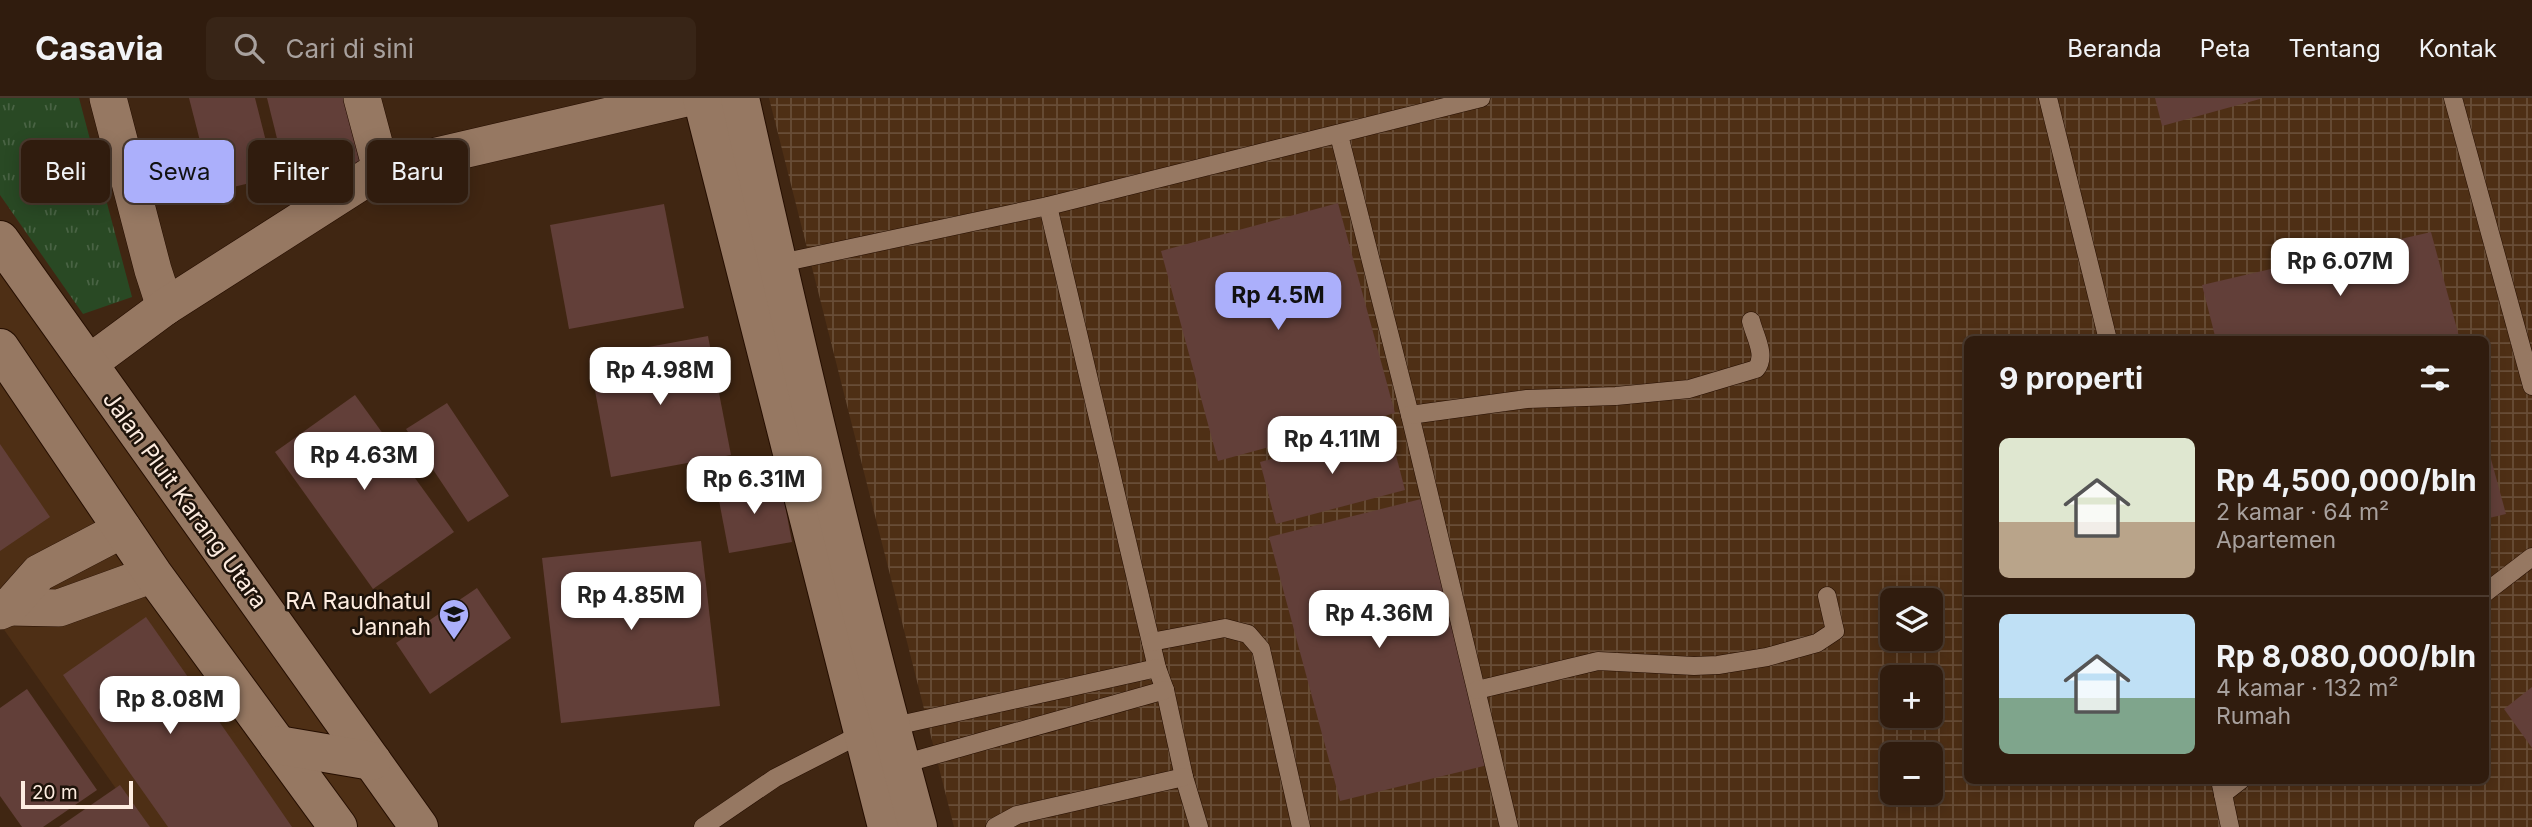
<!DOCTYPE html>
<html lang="id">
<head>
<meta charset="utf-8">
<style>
	body { margin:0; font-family:Inter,sans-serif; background:#382517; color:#f1f3f6; height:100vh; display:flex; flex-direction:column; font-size:26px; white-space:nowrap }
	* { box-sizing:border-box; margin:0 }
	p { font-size:23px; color:#a8a19e }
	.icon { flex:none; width:38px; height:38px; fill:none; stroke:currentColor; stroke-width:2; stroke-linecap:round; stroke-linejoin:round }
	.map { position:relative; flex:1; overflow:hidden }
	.sheet { position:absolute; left:1964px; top:238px; width:525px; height:448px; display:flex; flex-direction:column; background:#301c0e; border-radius:10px; box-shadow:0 4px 18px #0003,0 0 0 2px #4b3a2e }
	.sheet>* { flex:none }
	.banner { position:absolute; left:21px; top:42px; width:665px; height:63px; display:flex; gap:14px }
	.fabs { position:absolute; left:1880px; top:490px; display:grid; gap:14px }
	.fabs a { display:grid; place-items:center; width:63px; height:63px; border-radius:10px; background:#301c0e; box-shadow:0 4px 18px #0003,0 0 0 2px #4b3a2e; font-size:35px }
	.scale { position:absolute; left:21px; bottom:18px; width:112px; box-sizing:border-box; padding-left:7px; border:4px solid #fdece0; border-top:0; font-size:19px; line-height:24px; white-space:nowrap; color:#fdece0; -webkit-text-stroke:5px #1e130a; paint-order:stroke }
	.price { position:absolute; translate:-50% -60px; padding:0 16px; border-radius:14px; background:#fff; color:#222; font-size:23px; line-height:46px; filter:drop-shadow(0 2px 4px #0008) }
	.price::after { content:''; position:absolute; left:50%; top:42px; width:21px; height:16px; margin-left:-10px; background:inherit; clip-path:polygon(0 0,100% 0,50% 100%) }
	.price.current { background:#abaffb; color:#111 }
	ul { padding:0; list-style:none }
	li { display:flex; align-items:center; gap:21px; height:175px; padding:0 35px }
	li+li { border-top:2px solid #4b3a2e }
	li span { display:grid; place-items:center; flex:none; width:196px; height:140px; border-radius:10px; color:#555 }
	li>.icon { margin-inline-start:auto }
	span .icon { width:84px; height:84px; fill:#fffc; stroke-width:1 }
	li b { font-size:30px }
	h2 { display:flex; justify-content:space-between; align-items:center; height:84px; padding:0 35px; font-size:30px }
	.pill { padding:0 24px; border-radius:10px; background:#301c0e; box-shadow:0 4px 18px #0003,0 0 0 2px #4b3a2e; font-size:24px; line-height:63px }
	.pill.current { background:#abaffb; color:#111 }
	header { display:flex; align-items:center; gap:42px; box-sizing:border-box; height:98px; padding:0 35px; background:#301c0e; border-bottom:2px solid #4b3a2e }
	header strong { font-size:33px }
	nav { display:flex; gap:38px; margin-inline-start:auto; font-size:24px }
	.search { width:490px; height:63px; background:#382517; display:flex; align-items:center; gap:18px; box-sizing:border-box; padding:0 24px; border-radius:10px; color:#a8a19e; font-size:26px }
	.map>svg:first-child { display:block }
</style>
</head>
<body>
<header>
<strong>Casavia</strong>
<div class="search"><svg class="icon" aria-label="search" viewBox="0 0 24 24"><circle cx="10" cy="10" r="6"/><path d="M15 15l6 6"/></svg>Cari di sini</div>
<nav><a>Beranda</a><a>Peta</a><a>Tentang</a><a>Kontak</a></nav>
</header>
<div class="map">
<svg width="2532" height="729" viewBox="0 0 2532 729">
	<defs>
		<pattern id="industrial-grid" width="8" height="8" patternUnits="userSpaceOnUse" patternTransform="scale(1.75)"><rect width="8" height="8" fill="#4e2f15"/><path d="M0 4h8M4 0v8" fill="none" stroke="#684d37"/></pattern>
		<pattern id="park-tufts" width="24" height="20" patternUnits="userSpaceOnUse" patternTransform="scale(1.75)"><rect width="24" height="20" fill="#294924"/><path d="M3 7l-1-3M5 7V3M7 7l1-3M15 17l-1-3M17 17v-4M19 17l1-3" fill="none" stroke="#496344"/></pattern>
	</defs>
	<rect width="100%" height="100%" fill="#402612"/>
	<!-- built -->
	<polygon fill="#4e2f15" points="0,139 428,729 143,729 0,526"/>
	<!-- industrial -->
	<path fill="url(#industrial-grid)" fill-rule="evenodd" d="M769 0H2532V729H954ZM1967 242H2485V682H1967ZM1892 502H1930V541H1892ZM1892 579H1930V618H1892ZM1892 656H1930V695H1892Z"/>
	<!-- park -->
	<polygon fill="url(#park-tufts)" points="0,0 79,0 132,199 83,216 0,97"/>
	<!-- building -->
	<g fill="#623f39">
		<polygon points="189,0 255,0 275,79 213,94"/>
		<polygon points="267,0 348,0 367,74 290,93"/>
		<polygon points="2155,0 2260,0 2260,1 2162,28"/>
		<polygon points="1338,105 1395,315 1218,363 1161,153"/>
		<polygon points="664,106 684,210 569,231 550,127"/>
		<polygon points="2431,134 2460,242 2216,242 2202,187"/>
		<polygon points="708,238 731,357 611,379 589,260"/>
		<polygon points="355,297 454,434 373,491 275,354"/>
		<polygon points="447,305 509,398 468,424 406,331"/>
		<polygon points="1389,330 1405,392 1276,426 1260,364"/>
		<polygon points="2485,339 2506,416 2485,421"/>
		<polygon points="0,346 50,419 0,453"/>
		<polygon points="780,381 792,444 729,455 717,392"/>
		<polygon points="1421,401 1488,667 1340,703 1269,439"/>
		<polygon points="701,443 720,608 561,625 542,460"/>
		<polygon points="477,490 511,540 430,596 396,545"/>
		<polygon points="146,519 246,662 292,729 168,729 125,668 63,577"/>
		<polygon points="2532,589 2532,650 2504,611"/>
		<polygon points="27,591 97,692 43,729 22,729 0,698 0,610"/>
		<polygon points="120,687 150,729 59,729"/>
	</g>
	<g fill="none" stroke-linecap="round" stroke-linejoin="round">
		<!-- service casing -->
		<g stroke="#250e00" stroke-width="19">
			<g id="service">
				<polyline points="2048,0 2108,242"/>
				<polyline points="2453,0 2532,288"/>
				<polyline points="1339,37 1410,317 1509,729"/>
				<polyline points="1048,108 1157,570 1165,592 1184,679 1199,729"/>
				<polyline points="776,166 1048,108 1481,0"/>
				<path d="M1410 317 1527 301 1616 298 1689 291 1756 271C1767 258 1755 239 1751 223"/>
				<polyline points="2485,495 2532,459"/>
				<polyline points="1151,544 1225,530 1248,536 1261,551 1301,729"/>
				<polyline points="1477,592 1598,563 1694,568 1718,567 1767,559 1817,545 1835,533 1827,498"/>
				<polyline points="899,667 1165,592"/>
				<polyline points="2220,682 2230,729"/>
				<polyline points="2223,696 2241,682"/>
				<polyline points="703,729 775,680 863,635 1157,570"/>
				<polyline points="995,729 1017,717 1184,679"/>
			</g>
		</g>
		<!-- minor casing -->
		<g stroke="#250e00" stroke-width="38">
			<g id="minor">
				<polyline points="108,0 153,172 165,209"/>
				<polyline points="362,0 381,71"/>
				<polyline points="88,266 165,209 381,71 686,0"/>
				<polyline points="9,509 59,510 153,476"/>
				<polyline points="0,513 9,509 39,475 123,431"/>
			</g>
		</g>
		<!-- tertiary casing -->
		<g stroke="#250e00" stroke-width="40">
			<g id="tertiary">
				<polyline points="702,0 887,729"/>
				<path d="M740 0C795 244 852 488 918 729"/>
				<polyline points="0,142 419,729"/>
				<polyline points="0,250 153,476 338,729"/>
				<polyline points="278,647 372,663"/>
			</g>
		</g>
		<!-- service -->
		<use href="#service" stroke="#967862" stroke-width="18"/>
		<!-- minor -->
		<use href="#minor" stroke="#967862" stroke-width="37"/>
		<!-- tertiary -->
		<use href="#tertiary" stroke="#967862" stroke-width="38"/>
	</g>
	<!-- icons -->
	<defs>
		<g id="school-pin" transform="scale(1.575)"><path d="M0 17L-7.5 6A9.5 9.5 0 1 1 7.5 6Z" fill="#abaffb" stroke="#1e130a"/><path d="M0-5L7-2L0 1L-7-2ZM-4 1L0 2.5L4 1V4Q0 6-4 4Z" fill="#111"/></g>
	</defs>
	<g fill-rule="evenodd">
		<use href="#school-pin" x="454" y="516"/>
	</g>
	<g text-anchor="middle" stroke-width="5" stroke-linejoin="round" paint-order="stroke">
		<!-- street labels -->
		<g font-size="23" fill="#fdece0" stroke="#1e130a">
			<text transform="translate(185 402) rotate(54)" y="8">Jalan Pluit Karang Utara</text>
		</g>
		<!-- poi labels -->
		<g font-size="23" fill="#fdece0" stroke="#1e130a" text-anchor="end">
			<text x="431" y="511">RA Raudhatul<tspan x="431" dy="26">Jannah</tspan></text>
		</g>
	</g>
</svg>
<div class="fabs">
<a><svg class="icon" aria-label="layers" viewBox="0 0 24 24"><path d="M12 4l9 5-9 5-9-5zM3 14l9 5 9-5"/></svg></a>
<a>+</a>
<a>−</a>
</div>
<div class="scale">20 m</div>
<b class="price" style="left:2340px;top:200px">Rp 6.07M</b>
<b class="price current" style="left:1278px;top:234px">Rp 4.5M</b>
<b class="price" style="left:660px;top:309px">Rp 4.98M</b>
<b class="price" style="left:1332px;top:378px">Rp 4.11M</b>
<b class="price" style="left:364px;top:394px">Rp 4.63M</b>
<b class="price" style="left:754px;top:418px">Rp 6.31M</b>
<b class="price" style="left:631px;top:534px">Rp 4.85M</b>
<b class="price" style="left:1379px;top:552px">Rp 4.36M</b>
<b class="price" style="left:170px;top:638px">Rp 8.08M</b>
<div class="banner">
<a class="pill">Beli</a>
<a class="pill current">Sewa</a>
<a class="pill">Filter</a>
<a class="pill">Baru</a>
</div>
<section class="sheet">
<h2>9 properti<svg class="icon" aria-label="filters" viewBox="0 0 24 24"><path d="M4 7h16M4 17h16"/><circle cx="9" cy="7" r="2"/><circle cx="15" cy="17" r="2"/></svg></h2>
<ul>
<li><span style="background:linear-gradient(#dfe7d0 60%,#b9a48a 0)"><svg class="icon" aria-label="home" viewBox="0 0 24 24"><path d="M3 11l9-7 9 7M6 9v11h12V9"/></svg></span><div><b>Rp 4,500,000/bln</b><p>2 kamar · 64 m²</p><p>Apartemen</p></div></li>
<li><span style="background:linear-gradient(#bfe0f5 60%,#7fa58c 0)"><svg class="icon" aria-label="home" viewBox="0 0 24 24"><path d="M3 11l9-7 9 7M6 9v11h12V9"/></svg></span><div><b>Rp 8,080,000/bln</b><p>4 kamar · 132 m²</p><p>Rumah</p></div></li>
</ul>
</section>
</div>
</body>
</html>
